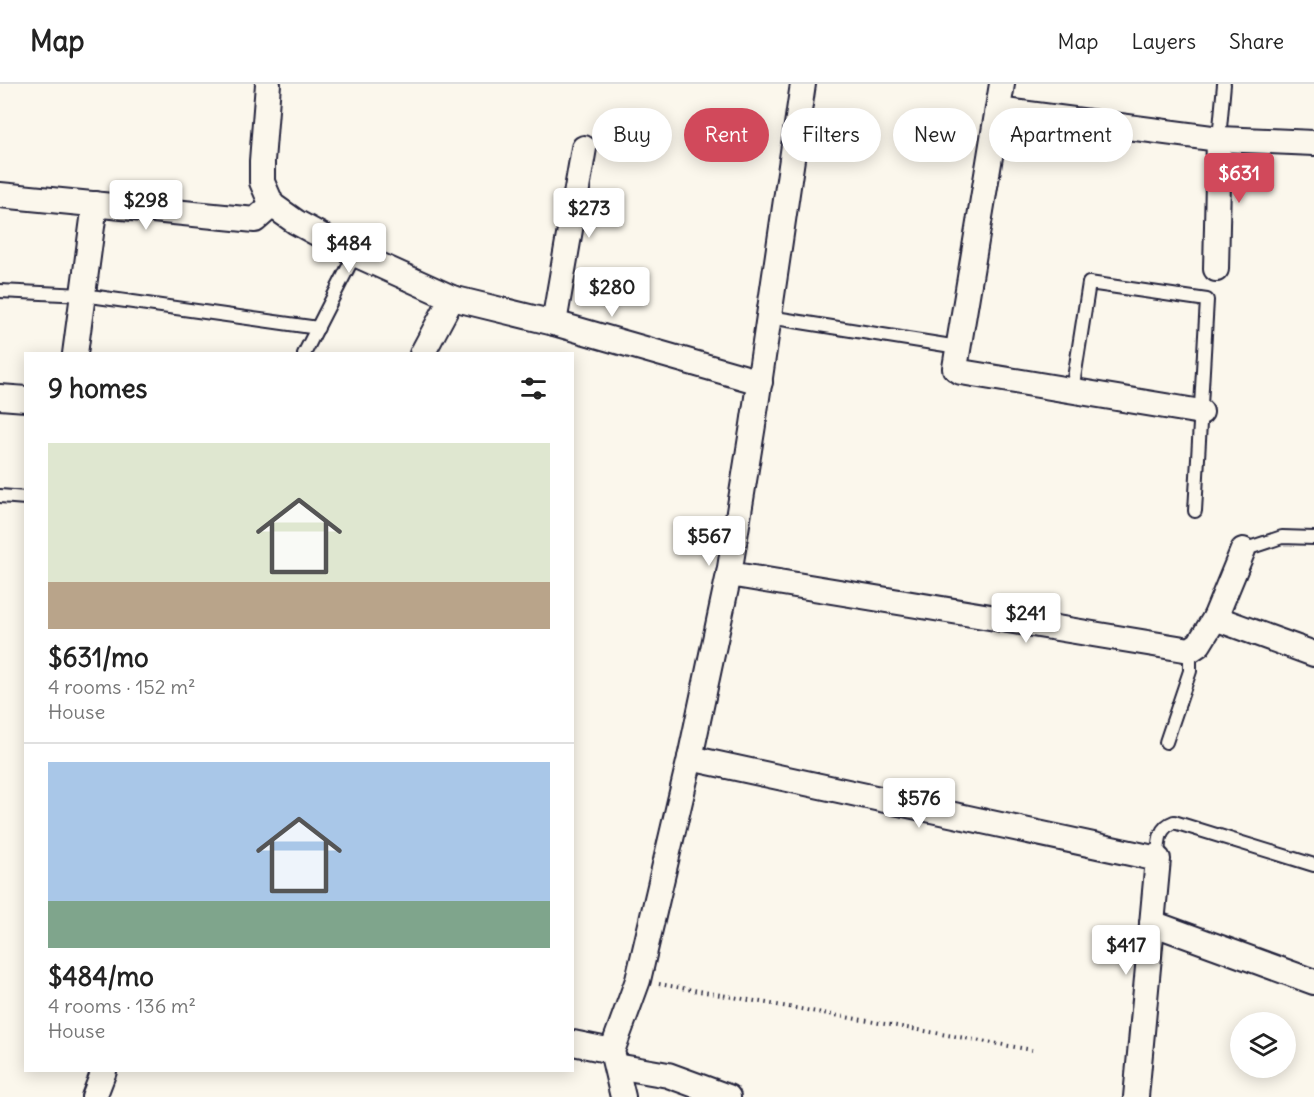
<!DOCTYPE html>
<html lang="en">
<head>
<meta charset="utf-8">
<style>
	body { margin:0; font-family:Delius,sans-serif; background:#f2f2f2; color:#222; height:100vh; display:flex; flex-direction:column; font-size:22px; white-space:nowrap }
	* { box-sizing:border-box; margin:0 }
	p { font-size:20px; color:#767676 }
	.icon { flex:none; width:33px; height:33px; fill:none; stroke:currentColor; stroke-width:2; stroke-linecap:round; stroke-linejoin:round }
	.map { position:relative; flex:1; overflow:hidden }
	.drawer { position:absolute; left:24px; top:268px; width:550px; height:720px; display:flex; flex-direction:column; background:#fff; border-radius:0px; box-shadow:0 3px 15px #0003 }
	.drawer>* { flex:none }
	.top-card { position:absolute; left:592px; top:24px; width:570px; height:54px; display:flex; gap:12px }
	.buttons { position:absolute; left:1230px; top:928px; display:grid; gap:12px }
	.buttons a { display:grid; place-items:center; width:66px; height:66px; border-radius:50%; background:#fff; box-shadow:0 3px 15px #0003; font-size:30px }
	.price { position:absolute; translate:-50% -51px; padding:0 14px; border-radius:6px; background:#fff; color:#222; font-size:20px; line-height:39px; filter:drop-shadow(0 2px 3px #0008) }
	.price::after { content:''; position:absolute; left:50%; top:36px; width:18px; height:14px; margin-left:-9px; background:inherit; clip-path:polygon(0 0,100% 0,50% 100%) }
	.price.active { background:#d1495b; color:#fff }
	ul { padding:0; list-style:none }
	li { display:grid; align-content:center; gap:12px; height:318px; padding:0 24px }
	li+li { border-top:2px solid #e0e0e0 }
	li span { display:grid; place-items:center; height:186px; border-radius:0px; color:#555 }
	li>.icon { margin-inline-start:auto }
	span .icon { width:108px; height:108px; fill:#fffc; stroke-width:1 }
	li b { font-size:26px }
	h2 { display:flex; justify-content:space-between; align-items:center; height:72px; padding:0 24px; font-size:26px }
	.chip { padding:0 21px; border-radius:27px; background:#fff; box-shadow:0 3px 15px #0003; font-size:21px; line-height:54px }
	.chip.active { background:#d1495b; color:#fff }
	header { display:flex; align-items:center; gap:36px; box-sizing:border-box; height:84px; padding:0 30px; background:#fff; border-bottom:2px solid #e0e0e0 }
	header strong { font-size:28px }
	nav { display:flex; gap:33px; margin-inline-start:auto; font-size:21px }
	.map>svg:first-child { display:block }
</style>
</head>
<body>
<header>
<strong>Map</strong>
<nav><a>Map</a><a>Layers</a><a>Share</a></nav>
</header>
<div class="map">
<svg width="1314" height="1013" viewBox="0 0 1314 1013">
	<rect width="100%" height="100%" fill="#fbf7ec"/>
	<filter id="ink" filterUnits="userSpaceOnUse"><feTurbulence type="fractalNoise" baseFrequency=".0167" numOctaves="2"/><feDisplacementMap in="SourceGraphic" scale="12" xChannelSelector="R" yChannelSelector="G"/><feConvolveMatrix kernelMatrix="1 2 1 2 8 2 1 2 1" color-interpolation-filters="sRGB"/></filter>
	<g filter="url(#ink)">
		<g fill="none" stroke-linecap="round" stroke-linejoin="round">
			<!-- lane casing -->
			<g stroke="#22223b" stroke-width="16">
				<g id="lane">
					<polyline points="1219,55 1224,0"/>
					<polyline points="0,207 83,211 318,244"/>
					<polyline points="769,233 958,263"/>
					<polyline points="304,270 355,170"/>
					<polyline points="1072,307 1089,199 1207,216 1195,427"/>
					<polyline points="0,412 26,414"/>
					<polyline points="1243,466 1282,453 1314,454"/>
					<polyline points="1166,658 1190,587 1190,566"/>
					<path d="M1158 775C1159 760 1157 744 1174 738L1314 781"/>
				</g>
			</g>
			<!-- street casing -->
			<g stroke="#22223b" stroke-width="28">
				<g id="street">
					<polyline points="268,0 262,77 262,98 272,121 296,138 355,170 452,214 554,239 760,298"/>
					<polyline points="1002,0 955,284 961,288 1201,328"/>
					<polyline points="998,26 1219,55 1314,59"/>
					<polyline points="0,111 255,136 272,121"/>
					<polyline points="1216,185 1219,55"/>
					<polyline points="554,239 584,64"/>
					<polyline points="75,270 95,120"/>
					<polyline points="422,270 452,214"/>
					<polyline points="0,313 26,315"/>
					<polyline points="729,490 1190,566 1199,560 1215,534 1243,466"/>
					<polyline points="1215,534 1314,570"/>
					<polyline points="690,674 1158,775 1136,1013"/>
					<polyline points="1152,839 1314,898"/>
					<polyline points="573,959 612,967"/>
					<polyline points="616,982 668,991 728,1013"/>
					<polyline points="94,1013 104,987"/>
					<polyline points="623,1013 612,967 638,896 690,674 729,490 753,341 803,0"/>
				</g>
			</g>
			<!-- path -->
			<polyline stroke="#22223b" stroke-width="4" stroke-dasharray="1.5 4.5" stroke-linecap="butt" points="659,900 1032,966"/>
			<!-- lane -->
			<use href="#lane" stroke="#fbf7ec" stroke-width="12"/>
			<!-- street -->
			<use href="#street" stroke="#fbf7ec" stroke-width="24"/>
		</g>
	</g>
</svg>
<div class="buttons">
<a><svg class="icon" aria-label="layers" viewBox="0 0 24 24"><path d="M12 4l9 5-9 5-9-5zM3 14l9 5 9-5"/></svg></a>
</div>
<b class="price active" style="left:1239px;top:120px">$631</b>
<b class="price" style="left:146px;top:147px">$298</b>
<b class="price" style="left:589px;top:155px">$273</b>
<b class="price" style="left:349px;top:190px">$484</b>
<b class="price" style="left:612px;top:234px">$280</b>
<b class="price" style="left:709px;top:483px">$567</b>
<b class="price" style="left:1026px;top:560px">$241</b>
<b class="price" style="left:919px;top:745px">$576</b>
<b class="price" style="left:1126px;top:892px">$417</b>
<div class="top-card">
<a class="chip">Buy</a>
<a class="chip active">Rent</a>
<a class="chip">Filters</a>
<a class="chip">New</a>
<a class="chip">Apartment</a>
</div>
<section class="drawer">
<h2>9 homes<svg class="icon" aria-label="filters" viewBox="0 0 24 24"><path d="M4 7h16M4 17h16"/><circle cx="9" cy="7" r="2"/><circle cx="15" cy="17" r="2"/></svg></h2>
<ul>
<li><span style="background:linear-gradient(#dfe7d0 75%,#b9a48a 0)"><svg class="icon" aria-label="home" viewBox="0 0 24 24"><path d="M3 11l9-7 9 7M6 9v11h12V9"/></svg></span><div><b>$631/mo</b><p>4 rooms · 152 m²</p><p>House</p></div></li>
<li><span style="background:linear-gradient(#a9c7e8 75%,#7fa58c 0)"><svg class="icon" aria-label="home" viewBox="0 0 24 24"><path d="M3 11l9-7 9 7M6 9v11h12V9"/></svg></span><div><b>$484/mo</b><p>4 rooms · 136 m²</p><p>House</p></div></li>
</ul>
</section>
</div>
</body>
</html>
